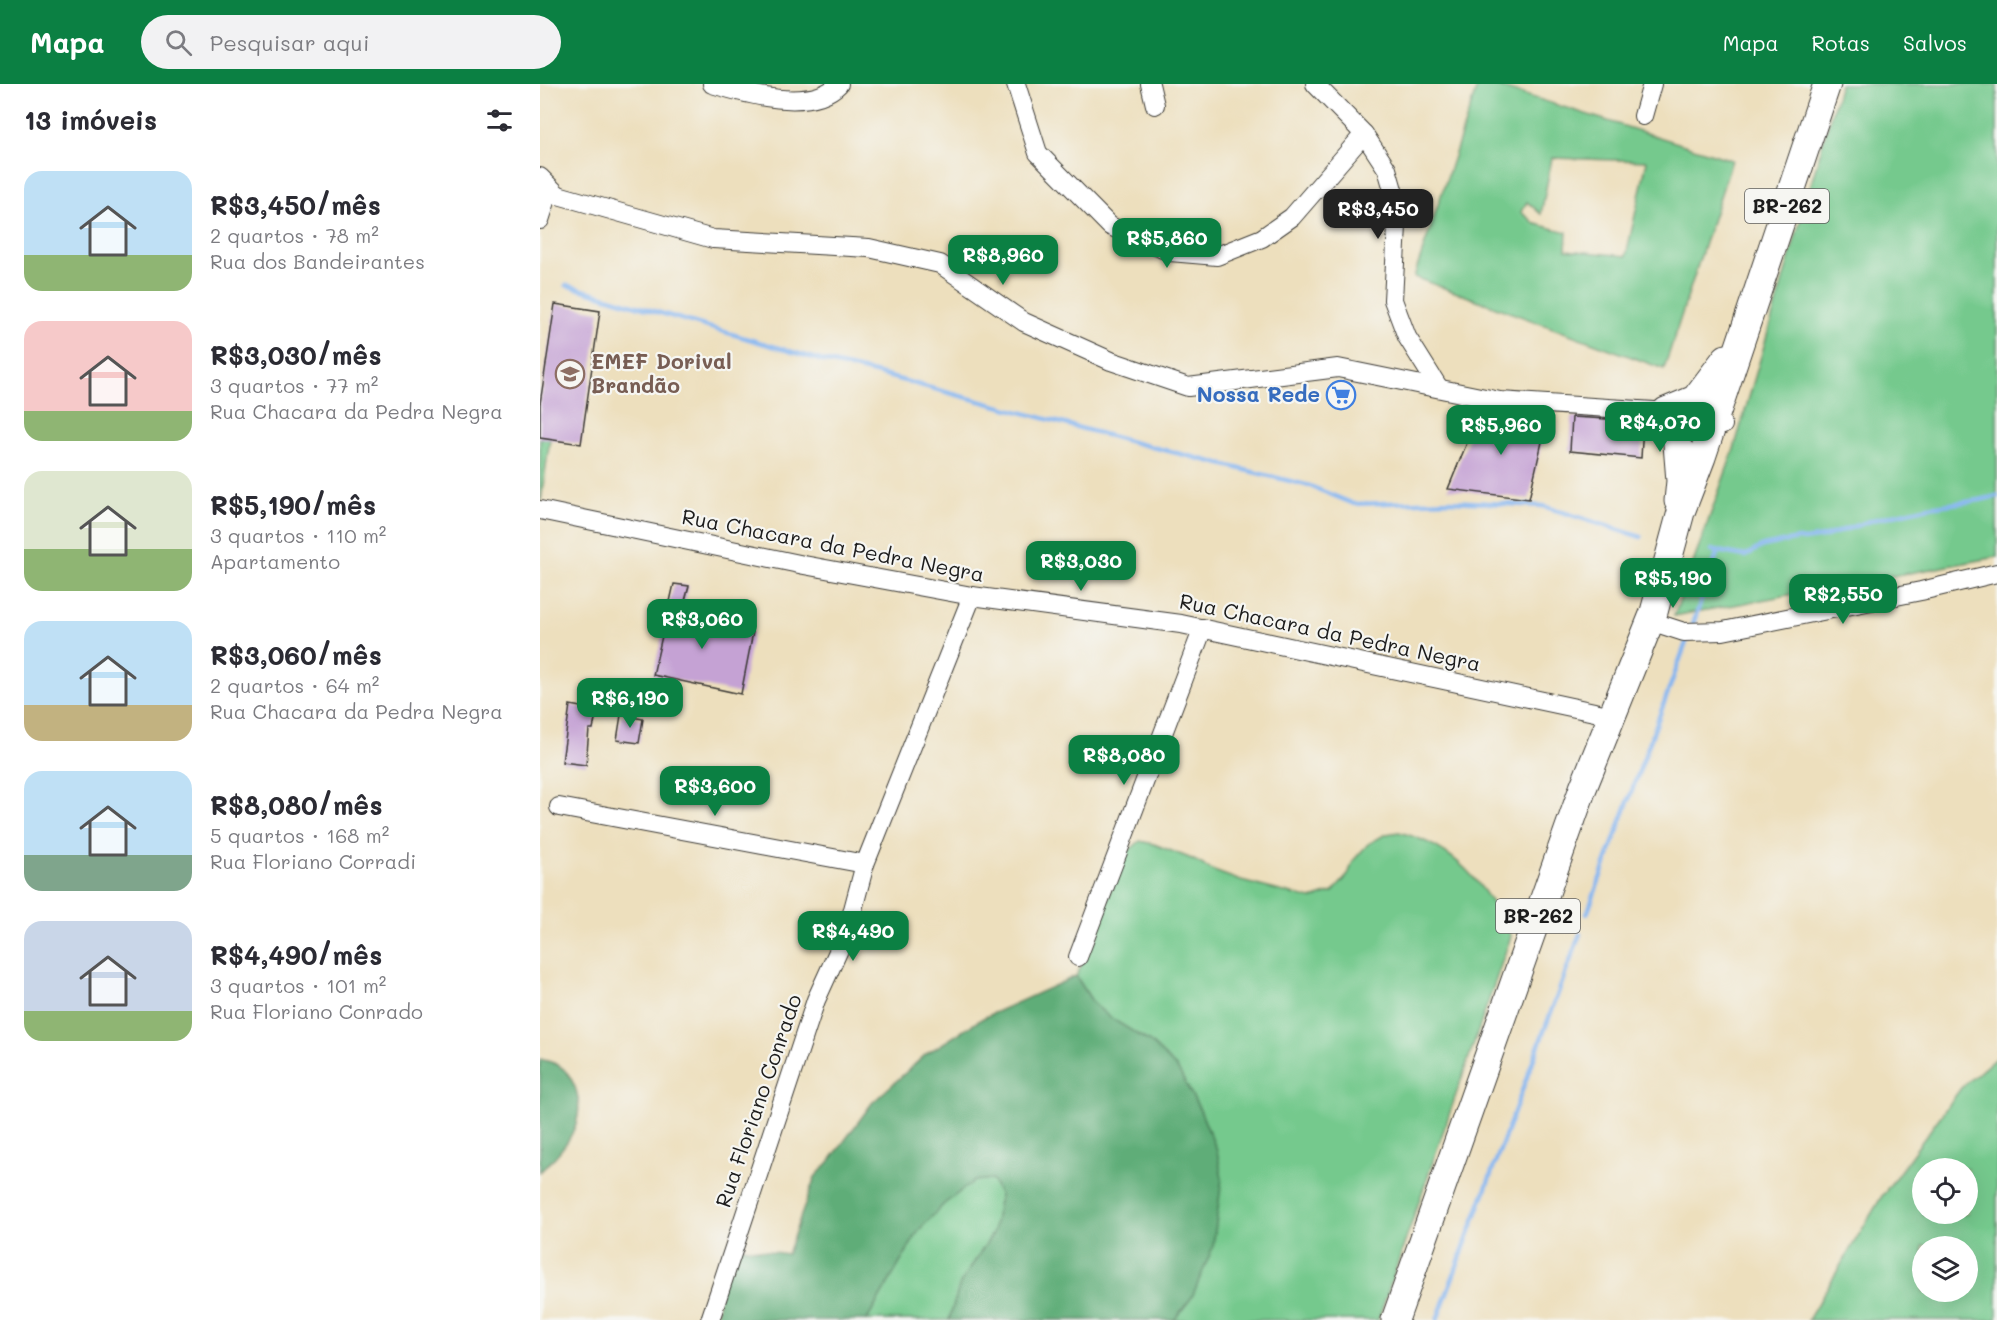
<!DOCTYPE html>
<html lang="pt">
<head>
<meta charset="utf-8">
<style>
	body { margin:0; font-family:Mali,sans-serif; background:#f2f2f3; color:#2b2b33; height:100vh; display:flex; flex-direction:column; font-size:22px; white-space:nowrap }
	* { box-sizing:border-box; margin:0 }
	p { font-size:20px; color:#7c7c81 }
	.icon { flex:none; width:33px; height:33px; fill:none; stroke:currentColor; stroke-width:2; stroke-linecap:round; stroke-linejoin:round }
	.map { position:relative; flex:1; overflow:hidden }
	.panel { display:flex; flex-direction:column; background:#fff; width:540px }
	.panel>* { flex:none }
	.fabs { position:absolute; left:1372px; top:1074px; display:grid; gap:12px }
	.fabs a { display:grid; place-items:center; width:66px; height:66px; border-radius:50%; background:#fff; box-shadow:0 6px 24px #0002; font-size:30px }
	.price { position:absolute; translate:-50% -51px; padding:0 14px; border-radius:12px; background:#0b8043; color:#fff; font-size:20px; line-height:39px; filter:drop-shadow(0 2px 3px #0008) }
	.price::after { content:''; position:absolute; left:50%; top:36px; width:18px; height:14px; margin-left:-9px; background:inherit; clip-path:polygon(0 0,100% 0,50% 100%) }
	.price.on { background:#222; color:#fff }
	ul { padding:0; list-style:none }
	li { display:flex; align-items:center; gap:18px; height:150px; padding:0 24px }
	li span { display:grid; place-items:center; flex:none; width:168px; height:120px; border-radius:18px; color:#555 }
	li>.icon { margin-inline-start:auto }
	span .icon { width:72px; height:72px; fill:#fffc; stroke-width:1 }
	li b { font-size:26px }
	h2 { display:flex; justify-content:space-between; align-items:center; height:72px; padding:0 24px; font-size:26px }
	header { display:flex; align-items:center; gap:36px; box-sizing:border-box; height:84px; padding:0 30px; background:#0b8043; color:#fff }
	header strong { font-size:28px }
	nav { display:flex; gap:33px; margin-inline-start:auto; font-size:21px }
	.search { width:420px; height:54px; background:#f2f2f3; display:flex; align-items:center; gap:15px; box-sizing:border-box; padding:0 21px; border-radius:33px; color:#7c7c81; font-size:22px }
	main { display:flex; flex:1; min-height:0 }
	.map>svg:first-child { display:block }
</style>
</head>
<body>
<header>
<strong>Mapa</strong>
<div class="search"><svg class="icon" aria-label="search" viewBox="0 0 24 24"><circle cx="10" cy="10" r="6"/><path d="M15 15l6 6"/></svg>Pesquisar aqui</div>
<nav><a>Mapa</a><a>Rotas</a><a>Salvos</a></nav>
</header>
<main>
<section class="panel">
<h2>13 imóveis<svg class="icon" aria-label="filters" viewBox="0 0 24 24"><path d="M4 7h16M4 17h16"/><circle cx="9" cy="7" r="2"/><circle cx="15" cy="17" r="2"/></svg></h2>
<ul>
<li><span style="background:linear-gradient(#bfe0f5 70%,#8fb573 0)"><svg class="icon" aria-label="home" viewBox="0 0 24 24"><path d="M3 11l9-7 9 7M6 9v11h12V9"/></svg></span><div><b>R$3,450/mês</b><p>2 quartos · 78 m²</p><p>Rua dos Bandeirantes</p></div></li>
<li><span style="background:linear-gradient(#f6c9c9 75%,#8fb573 0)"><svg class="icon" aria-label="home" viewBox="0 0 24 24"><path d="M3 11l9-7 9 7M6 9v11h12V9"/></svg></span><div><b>R$3,030/mês</b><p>3 quartos · 77 m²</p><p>Rua Chacara da Pedra Negra</p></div></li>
<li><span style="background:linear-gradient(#dfe7d0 65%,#8fb573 0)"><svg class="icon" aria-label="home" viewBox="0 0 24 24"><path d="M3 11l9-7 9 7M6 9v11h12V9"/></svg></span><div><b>R$5,190/mês</b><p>3 quartos · 110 m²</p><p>Apartamento</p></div></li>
<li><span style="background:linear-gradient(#bfe0f5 70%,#c2b280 0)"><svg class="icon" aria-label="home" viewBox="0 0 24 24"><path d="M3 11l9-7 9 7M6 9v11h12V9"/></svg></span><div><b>R$3,060/mês</b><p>2 quartos · 64 m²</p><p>Rua Chacara da Pedra Negra</p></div></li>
<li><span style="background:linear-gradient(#bfe0f5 70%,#7fa58c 0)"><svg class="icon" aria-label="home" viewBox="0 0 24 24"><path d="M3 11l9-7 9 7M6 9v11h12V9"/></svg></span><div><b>R$8,080/mês</b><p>5 quartos · 168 m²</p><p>Rua Floriano Corradi</p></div></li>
<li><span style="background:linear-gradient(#c9d6e8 75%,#8fb573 0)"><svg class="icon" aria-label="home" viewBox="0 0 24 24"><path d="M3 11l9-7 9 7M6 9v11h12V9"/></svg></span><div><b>R$4,490/mês</b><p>3 quartos · 101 m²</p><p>Rua Floriano Conrado</p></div></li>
</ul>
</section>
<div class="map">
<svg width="1457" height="1236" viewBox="0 0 1457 1236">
	<rect width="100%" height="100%" fill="#f6f6f2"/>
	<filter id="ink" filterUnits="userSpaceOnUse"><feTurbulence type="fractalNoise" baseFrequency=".0167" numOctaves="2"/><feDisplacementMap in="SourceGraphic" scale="12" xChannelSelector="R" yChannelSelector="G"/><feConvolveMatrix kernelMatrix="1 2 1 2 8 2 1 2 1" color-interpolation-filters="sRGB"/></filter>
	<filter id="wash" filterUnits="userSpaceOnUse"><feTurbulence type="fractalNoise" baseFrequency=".008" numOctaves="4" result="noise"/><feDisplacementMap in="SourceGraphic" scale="24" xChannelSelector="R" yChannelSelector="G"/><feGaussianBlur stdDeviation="1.35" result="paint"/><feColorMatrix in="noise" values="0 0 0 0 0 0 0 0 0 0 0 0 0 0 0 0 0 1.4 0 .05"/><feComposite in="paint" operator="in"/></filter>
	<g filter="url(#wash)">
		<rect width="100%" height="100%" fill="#eddfbd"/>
		<!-- green -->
		<g fill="#74c98d" stroke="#487254" stroke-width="1.5" fill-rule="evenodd">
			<path d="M938 0H950L1192 76 1124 285 874 193ZM1012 74 1107 77 1086 172 1026 166 1027 148 996 140 981 128 987 118 1001 130Z"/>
			<polygon points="1300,0 1457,0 1457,473 1134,532 1194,365"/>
			<polygon points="0,354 10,355 1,417 0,417"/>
			<path d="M859 748C919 764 943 800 971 852L838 1236H634L652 1213 677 1067 659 1024 637 984 610 958 569 933 553 919 536 892 557 852 579 775 600 757 614 760 652 775 674 787 701 797 771 815 793 808 808 791 813 777 828 760 846 750Z"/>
			<path d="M1457 973V1236H1268L1342 1112 1421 1004ZM1383 1084H1428V1130H1383ZM1383 1162H1428V1208H1383Z"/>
			<polygon points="453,1095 460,1112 453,1149 420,1200 409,1236 327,1236 379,1146 404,1120 434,1097"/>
		</g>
		<!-- forest -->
		<g fill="#5fad78" stroke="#3e644a" stroke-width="1.5">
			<polygon points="536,892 553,919 569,933 610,958 637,984 659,1024 677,1067 682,1094 673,1163 652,1213 634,1236 409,1236 420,1200 453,1149 460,1112 452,1095 434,1097 404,1120 379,1146 327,1236 176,1236 187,1161 247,1170 275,1093 289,1078 332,1019 386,970 443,934"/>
			<path d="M0 975C6 977 13 978 18 981 27 986 31 994 35 1003 48 1038 25 1065 0 1088Z"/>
		</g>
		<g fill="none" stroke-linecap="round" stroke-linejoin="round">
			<!-- stream -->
			<g stroke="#84b5f0" stroke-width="4.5">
				<polyline points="26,201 283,277 335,289 592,358 770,402 814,420 911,417 1003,422 1101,453"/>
				<polyline points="1172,466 1205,472 1223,462 1258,455 1264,456 1283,453 1336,435 1389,423 1440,416 1457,412"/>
				<polyline points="1153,540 1178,467"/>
				<polyline points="1047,830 1147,556"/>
				<polyline points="897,1236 1040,850"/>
			</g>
		</g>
		<g id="blocks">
			<!-- building -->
			<g fill="#c5a2d4">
				<polygon points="15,220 60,227 41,360 0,354 0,320"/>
				<polygon points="940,327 1007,336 989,415 908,405"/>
				<polygon points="1032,333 1100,337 1103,341 1101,374 1030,367"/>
				<polygon points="134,500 149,502 140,535 213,548 201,610 113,591"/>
				<polygon points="30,621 57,626 53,645 49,645 46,681 22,678"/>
				<polygon points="81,631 103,635 99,659 77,656"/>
			</g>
		</g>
	</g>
	<g filter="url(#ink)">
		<use href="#blocks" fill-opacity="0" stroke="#3b3934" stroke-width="1.5"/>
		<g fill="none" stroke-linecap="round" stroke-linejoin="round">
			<!-- minor casing -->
			<g stroke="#3b3934" stroke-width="20">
				<g id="minor">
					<path d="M172 0C206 10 271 29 299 0"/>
					<polyline points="476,0 498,69 570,142 630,168 677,172 722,154 752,133 824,50"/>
					<polyline points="610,0 615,21"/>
					<polyline points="775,0 824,50 847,85 858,123 853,216 867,253 899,304"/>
					<polyline points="1103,32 1112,0"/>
					<polyline points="0,93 18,111"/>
					<polyline points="0,108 8,111 18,111 173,155 329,164 400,180 484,238 571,277 648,303 798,284 960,317 1160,330 1183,341"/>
					<polyline points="0,136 8,111"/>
					<polyline points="1107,328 1125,349 1146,366"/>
					<polyline points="0,426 264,481 432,512 641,540 1073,632"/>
					<polyline points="1110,537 1144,548 1183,547 1381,507 1457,489"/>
					<polyline points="19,723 325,780"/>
					<polyline points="538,873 663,544"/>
					<polyline points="170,1236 276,916 307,848 325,780 432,512"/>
				</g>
			</g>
			<!-- highway casing -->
			<g stroke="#3b3934" stroke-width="29">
				<g id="highway">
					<polyline points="1126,327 1155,315 1186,274"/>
					<polyline points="1137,360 1140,397 1138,417"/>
					<polyline points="855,1236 1043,704 1114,528 1141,428 1162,373 1287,0"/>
				</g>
			</g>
			<!-- minor -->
			<use href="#minor" stroke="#fff" stroke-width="18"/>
			<!-- highway -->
			<use href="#highway" stroke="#fff" stroke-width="27"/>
		</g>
	</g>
	<!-- icons -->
	<defs>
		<g id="school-ring" transform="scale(1.5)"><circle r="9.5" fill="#f6f6f2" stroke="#8d6e63" stroke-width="1.5"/><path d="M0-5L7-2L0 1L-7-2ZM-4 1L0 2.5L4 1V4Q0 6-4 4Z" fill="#8d6e63"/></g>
		<g id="supermarket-ring" transform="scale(1.5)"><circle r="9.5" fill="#f6f6f2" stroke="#3f7fe0" stroke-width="1.5"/><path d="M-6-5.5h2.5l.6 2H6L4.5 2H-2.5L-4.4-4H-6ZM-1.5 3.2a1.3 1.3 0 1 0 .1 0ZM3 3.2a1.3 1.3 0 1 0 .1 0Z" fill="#3f7fe0"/></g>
	</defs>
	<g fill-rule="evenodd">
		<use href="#school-ring" x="30" y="290"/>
		<use href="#supermarket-ring" x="801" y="311"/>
	</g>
	<g text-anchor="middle" stroke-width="4.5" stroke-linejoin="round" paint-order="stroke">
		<!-- shield labels -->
		<g fill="#f6f6f2" stroke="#5d5d5c" stroke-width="1.5">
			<rect x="1205" y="105" width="84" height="34" rx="4.5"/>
			<rect x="956" y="815" width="84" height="34" rx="4.5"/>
		</g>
		<g font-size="20" font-weight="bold" fill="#1c1c1c">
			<text x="1247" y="129">BR-262</text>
			<text x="998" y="839">BR-262</text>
		</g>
		<!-- education labels -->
		<g font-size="21" font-weight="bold" fill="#785e54" stroke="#f6f6f2" text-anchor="start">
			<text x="51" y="285">EMEF Dorival<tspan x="51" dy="24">Brandão</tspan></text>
		</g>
		<!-- shop labels -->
		<g font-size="21" font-weight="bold" fill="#366cbe" stroke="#f6f6f2" text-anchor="end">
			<text x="780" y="318">Nossa Rede</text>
		</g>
		<!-- street labels -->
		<g font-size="21" fill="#1c1c1c" stroke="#f6f6f2">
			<text transform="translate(293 462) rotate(11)" y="7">Rua Chacara da Pedra Negra</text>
			<text transform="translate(790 549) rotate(12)" y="7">Rua Chacara da Pedra Negra</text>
			<text transform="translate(219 1017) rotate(-71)" y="7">Rua Floriano Conrado</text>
		</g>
	</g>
</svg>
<div class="fabs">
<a><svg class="icon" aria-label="locate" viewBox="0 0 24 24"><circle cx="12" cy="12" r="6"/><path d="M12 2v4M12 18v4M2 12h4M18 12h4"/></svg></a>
<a><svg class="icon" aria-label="layers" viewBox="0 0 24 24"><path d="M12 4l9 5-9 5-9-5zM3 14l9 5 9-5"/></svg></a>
</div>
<b class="price on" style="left:838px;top:156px">R$3,450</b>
<b class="price" style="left:627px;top:185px">R$5,860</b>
<b class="price" style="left:463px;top:202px">R$8,960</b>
<b class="price" style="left:1120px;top:369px">R$4,070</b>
<b class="price" style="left:961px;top:372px">R$5,960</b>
<b class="price" style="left:541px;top:508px">R$3,030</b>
<b class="price" style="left:1133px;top:525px">R$5,190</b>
<b class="price" style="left:1303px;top:541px">R$2,550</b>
<b class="price" style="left:162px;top:566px">R$3,060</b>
<b class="price" style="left:90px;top:645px">R$6,190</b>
<b class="price" style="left:584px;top:702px">R$8,080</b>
<b class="price" style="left:175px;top:733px">R$3,600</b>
<b class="price" style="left:313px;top:878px">R$4,490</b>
</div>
</main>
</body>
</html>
